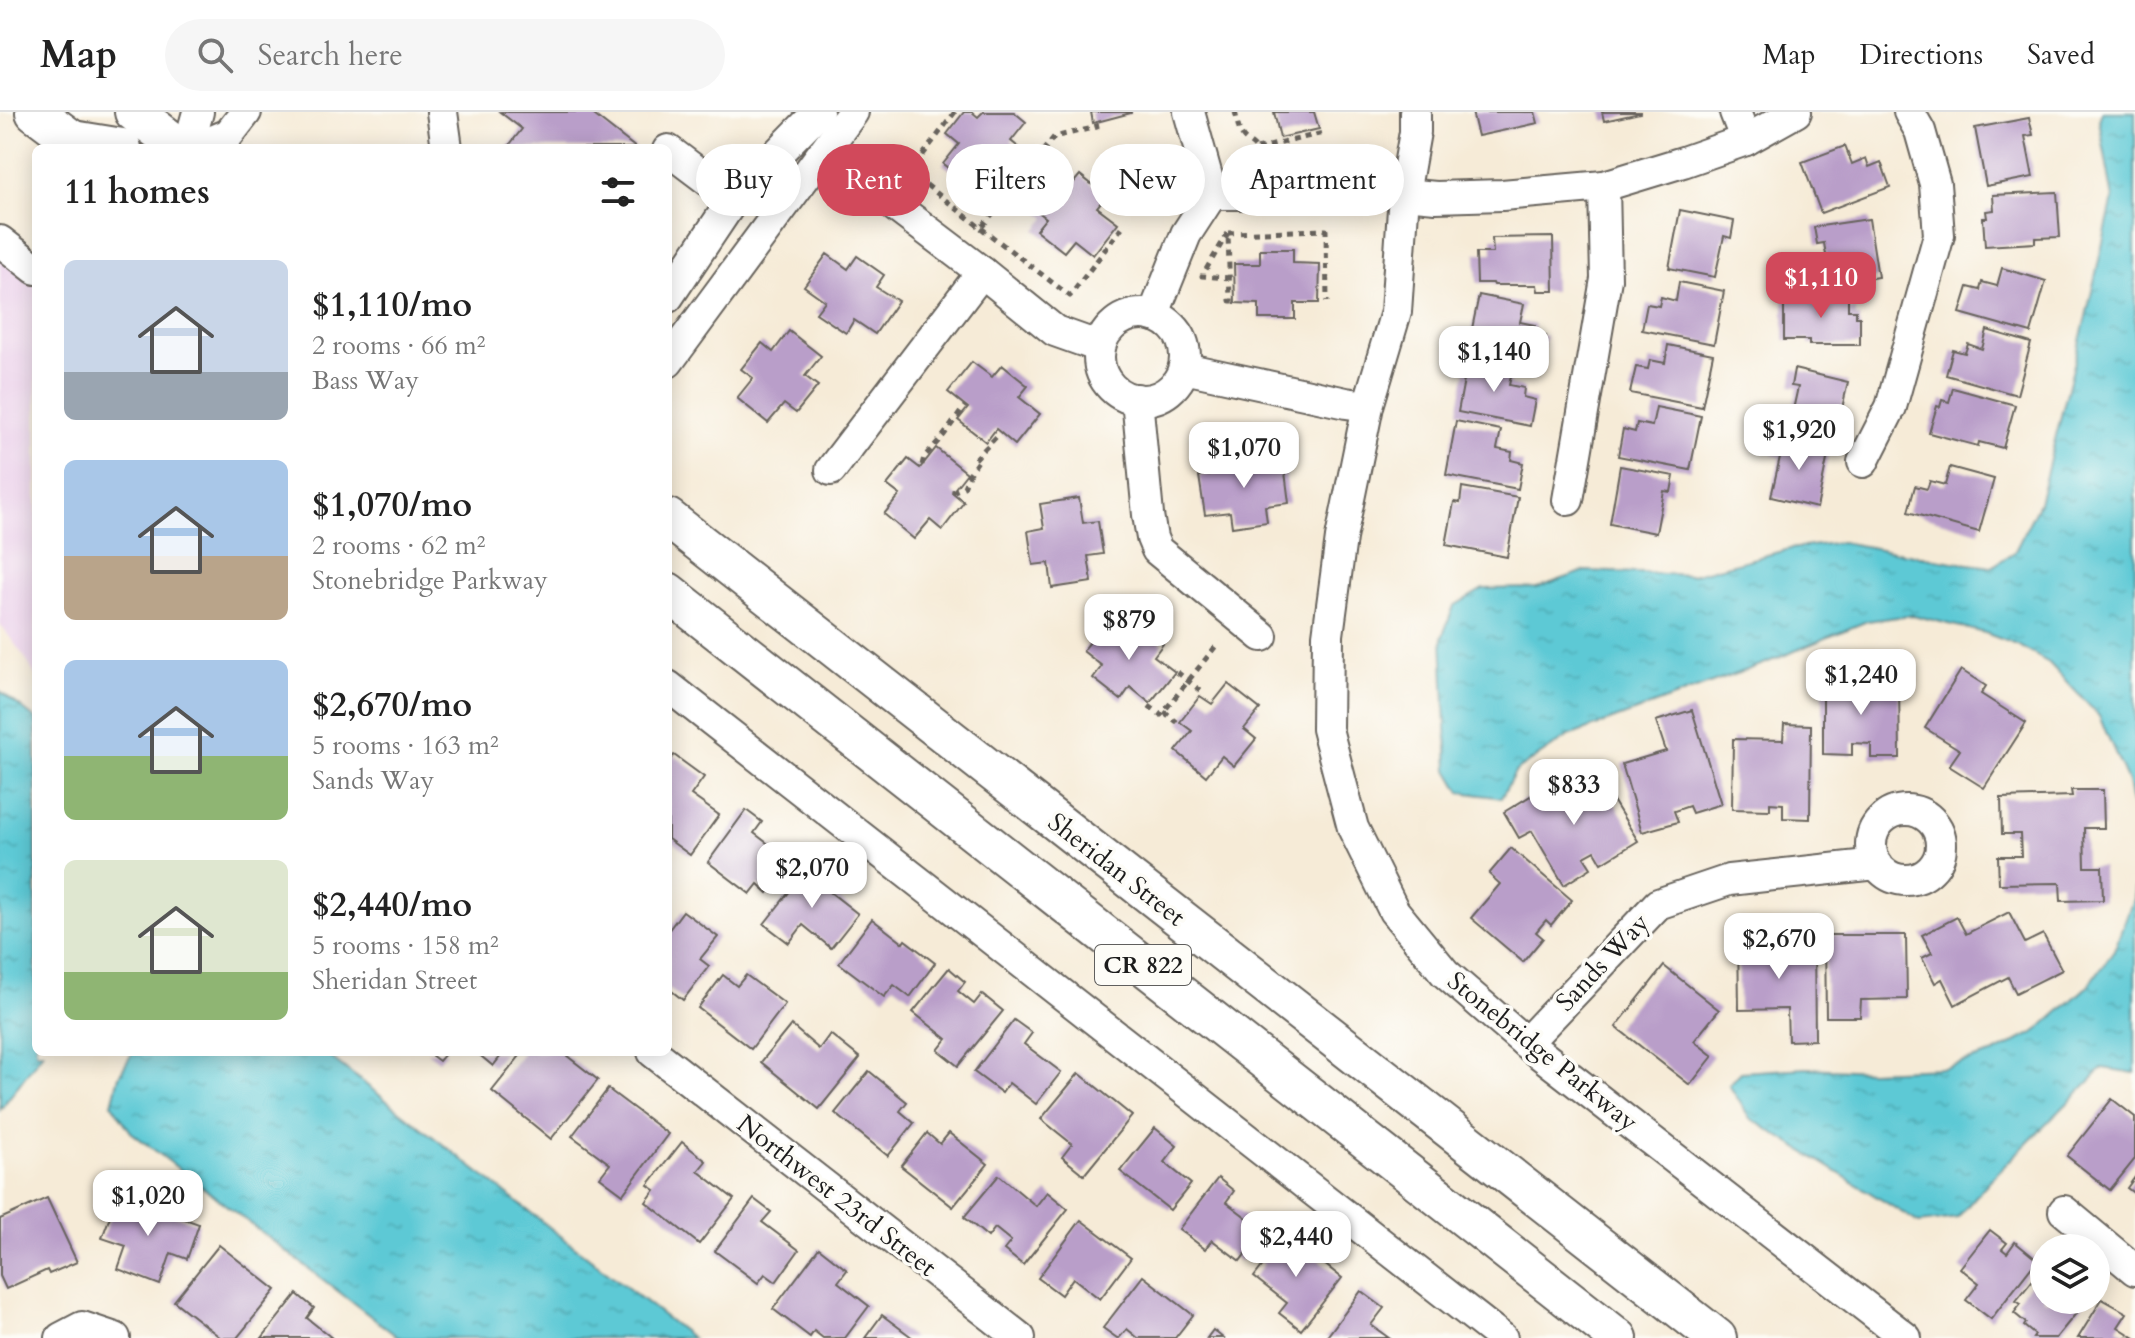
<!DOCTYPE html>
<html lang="en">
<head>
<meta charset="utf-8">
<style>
	body { margin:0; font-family:Cardo,serif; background:#f6f6f6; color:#222; height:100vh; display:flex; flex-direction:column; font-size:30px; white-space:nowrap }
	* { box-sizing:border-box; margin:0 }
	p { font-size:26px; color:#767676 }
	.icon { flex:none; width:44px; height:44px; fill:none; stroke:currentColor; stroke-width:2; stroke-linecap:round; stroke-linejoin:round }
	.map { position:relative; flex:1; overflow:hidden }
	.side { position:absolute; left:32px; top:32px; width:640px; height:912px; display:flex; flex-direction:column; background:#fff; border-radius:12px; box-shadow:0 4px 20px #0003 }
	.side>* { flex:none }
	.hud { position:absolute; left:696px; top:32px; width:760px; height:72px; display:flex; gap:16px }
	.fabs { position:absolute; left:2030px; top:1122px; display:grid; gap:16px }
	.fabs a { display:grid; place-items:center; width:80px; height:80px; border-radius:50%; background:#fff; box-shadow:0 4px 20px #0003; font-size:40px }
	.price { position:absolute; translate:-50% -68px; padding:0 18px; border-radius:16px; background:#fff; color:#222; font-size:26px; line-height:52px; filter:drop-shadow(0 2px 4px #0008) }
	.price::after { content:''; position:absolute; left:50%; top:48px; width:24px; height:18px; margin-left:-12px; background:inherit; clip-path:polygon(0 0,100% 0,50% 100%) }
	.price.on { background:#d1495b; color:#fff }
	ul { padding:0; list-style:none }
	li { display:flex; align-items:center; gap:24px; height:200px; padding:0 32px }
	li span { display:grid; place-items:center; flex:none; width:224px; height:160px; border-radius:12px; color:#555 }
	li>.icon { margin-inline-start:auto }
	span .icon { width:96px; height:96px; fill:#fffc; stroke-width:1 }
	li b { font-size:34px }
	h2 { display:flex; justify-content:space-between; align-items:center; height:96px; padding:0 32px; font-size:34px }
	.tag { padding:0 28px; border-radius:36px; background:#fff; box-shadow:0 4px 20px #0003; font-size:28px; line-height:72px }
	.tag.on { background:#d1495b; color:#fff }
	header { display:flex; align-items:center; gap:48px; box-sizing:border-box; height:112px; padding:0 40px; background:#fff; border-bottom:2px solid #e0e0e0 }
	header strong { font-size:38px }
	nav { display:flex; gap:44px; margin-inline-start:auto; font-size:28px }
	.search { width:560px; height:72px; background:#f6f6f6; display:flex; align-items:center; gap:20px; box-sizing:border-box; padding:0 28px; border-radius:44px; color:#767676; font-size:30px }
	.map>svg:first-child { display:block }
</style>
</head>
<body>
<header>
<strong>Map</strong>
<div class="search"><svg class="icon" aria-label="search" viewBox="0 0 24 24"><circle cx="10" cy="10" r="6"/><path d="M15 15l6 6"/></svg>Search here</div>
<nav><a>Map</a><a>Directions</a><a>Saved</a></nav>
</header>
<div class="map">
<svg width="2135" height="1226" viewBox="0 0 2135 1226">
	<defs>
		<pattern id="water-ripples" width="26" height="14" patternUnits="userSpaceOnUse" patternTransform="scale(2)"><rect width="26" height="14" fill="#5dc9d5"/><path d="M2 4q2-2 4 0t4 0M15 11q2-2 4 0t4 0" fill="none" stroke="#50acb6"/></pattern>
	</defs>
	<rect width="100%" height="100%" fill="#fdfcf7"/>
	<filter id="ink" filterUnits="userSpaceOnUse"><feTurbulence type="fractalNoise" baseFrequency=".0125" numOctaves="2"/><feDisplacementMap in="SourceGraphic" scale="16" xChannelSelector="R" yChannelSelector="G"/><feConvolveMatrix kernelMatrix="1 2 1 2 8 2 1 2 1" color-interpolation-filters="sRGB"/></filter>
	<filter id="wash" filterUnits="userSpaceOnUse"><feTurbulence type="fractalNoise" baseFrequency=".006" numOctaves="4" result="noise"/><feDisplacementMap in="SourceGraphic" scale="32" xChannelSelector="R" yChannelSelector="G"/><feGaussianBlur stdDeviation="1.8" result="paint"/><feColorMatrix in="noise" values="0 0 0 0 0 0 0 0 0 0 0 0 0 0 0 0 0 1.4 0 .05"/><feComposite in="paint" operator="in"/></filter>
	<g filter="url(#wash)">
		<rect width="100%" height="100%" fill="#f6ebd7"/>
		<!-- built -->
		<polygon fill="#ebd1eb" points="0,124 36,152 36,565 26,547 0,512"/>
		<!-- water -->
		<g fill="url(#water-ripples)" stroke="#3c7278" stroke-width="2">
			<polygon points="2102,0 2135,0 2135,708 2128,670 2099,604 2049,551 2017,533 1985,521 1913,503 1867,509 1766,551 1569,624 1515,660 1501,686 1461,680 1448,658 1442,526 1454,494 1483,477 1537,476 1585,459 1691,463 1790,437 1841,430 1953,450 1992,455 2015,439 2039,391 2086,205 2113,87 2099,8"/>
			<polygon points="0,579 36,607 36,940 43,940 0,998"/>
			<polygon points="2135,774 2135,961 2103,956 1990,1068 1957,1106 1919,1111 1750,1006 1729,973 1741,960 1807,956 1870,959 1944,956 1995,941 2037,919 2089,873 2114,838 2133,787"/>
			<polygon points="133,940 324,940 692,1226 399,1226 131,1020 112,992 119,964"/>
		</g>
		<g id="blocks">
			<!-- building -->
			<g fill="#b99ec9">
				<polygon points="500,0 590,0 636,36 507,36 522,17"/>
				<polygon points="964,0 972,0 978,5 983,0 1014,0 1026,10 1011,29 1023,39 1001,67 989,57 974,76 943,52 959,32 947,22"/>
				<polygon points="1091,0 1131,0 1131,1 1093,11"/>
				<polygon points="1274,0 1314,0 1319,17 1280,26"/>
				<polygon points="1472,0 1535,0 1538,11 1478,24"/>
				<polygon points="1602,0 1640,0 1640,1 1604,9"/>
				<polygon points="2029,6 2033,23 2025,24 2033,65 1986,74 1975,16"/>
				<polygon points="1845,34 1852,52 1866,46 1869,55 1881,50 1890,75 1821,101 1802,50"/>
				<polygon points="1050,60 1070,75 1080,63 1106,84 1097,95 1118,111 1093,143 1074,128 1064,140 1036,118 1046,106 1026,90"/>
				<polygon points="2057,80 2060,125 2035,126 2035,131 1985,134 1983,106 1987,106 1986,99 1994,98 1993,83"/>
				<polygon points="1680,98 1734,109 1731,126 1724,124 1715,165 1669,156"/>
				<polygon points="1869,107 1878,165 1831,173 1824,131 1817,132 1814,115"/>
				<polygon points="1553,125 1554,179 1538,179 1537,173 1494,173 1493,171 1477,171 1476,141 1493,141 1492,126"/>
				<polygon points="1260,137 1293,137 1293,151 1320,152 1319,191 1295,191 1295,207 1259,207 1259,192 1235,191 1234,152 1260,152"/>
				<polygon points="827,142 848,157 857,144 884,163 876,175 898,189 875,222 854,208 846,221 816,201 825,189 804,174"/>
				<polygon points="2002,156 2046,169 2031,221 1960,201 1968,175 1980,178 1982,170 1997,174"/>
				<polygon points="1679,170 1724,179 1714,232 1642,218 1647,192 1659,194 1661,185 1676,189"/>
				<polygon points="1479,183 1524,192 1520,210 1535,213 1533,222 1546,224 1541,251 1468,236"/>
				<polygon points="1784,183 1848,183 1848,198 1856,198 1856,205 1860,205 1860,233 1809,233 1809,228 1784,228"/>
				<polygon points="1987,218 2031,231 2017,283 1946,263 1953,238 1965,241 1968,232 1982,237"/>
				<polygon points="789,219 821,244 805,264 818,274 796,301 784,292 768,311 737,286 753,266 741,257 762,231 773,240"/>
				<polygon points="1668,233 1713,242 1702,295 1630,281 1636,255 1648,257 1650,248 1665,251"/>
				<polygon points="1468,246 1513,255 1509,273 1524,276 1523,285 1535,288 1530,314 1458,300"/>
				<polygon points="972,250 992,265 1002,253 1028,274 1019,285 1040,302 1015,333 996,317 986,330 958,308 968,296 948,280"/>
				<polygon points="1794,257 1848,270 1835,327 1789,316 1798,275 1791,274"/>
				<polygon points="1953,276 2015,293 2003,336 1979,330 1978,334 1929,321 1937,294 1940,295 1942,288 1949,290"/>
				<polygon points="1656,295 1701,304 1690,358 1618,344 1623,317 1635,320 1637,311 1652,314"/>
				<polygon points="1456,309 1501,318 1497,337 1512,340 1511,348 1523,351 1518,377 1446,363"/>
				<polygon points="1775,326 1829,338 1817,396 1771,385 1780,345 1772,343"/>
				<polygon points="936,336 967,361 952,380 964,390 942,418 930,408 914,427 884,402 900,383 887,373 908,347 920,356"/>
				<polygon points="1255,341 1258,355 1284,352 1289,391 1265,394 1267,410 1232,415 1230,400 1205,403 1199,364 1225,360 1222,345"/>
				<polygon points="1620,354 1674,364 1671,380 1664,379 1656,421 1610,412"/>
				<polygon points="1950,355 1994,367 1979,420 1908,400 1915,374 1927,377 1930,369 1945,373"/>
				<polygon points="1462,375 1518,385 1507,445 1446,433 1454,390 1460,391"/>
				<polygon points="1079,386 1083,411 1098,409 1103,442 1088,444 1092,470 1052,476 1049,451 1033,453 1028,419 1044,416 1040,392"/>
				<polygon points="1107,508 1127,524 1137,511 1163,532 1154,544 1175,560 1150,591 1130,575 1121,588 1093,566 1102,554 1083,539"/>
				<polygon points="1961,558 1986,574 1981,582 2026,611 1984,676 1949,654 1960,638 1925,616"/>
				<polygon points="1823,559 1848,560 1848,577 1874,576 1875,568 1895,568 1895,574 1899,574 1900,646 1871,646 1871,632 1852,631 1852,643 1823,642"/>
				<polygon points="1228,572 1260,597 1244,617 1256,627 1234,654 1222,644 1206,664 1176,639 1192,619 1180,610 1200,584 1212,592"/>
				<polygon points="1692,598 1721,692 1692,701 1689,694 1674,699 1678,710 1642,720 1622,652 1666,639 1656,609"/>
				<polygon points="1784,612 1811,613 1810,707 1783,706 1783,692 1770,691 1770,698 1732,697 1733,627 1783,628"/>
				<polygon points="674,643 704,665 691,683 719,703 690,743 668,727 668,650"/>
				<polygon points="1598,664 1638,729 1602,751 1595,739 1584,745 1591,756 1564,773 1532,719 1519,726 1504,700 1542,677 1551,692"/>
				<polygon points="2071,678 2103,678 2104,716 2084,716 2085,755 2102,755 2103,788 2061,789 2060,771 1999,772 1998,744 2021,744 2020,722 2002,722 2001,686 2072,684"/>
				<polygon points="746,698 762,710 754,721 792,750 768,781 758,772 750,782 708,750"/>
				<polygon points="1511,736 1572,788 1551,813 1546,808 1536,820 1543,826 1523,850 1471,806 1500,772 1489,762"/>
				<polygon points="813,750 828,763 820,772 858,802 831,836 803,813 789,831 764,812"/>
				<polygon points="683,799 718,825 700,847 709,854 683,888 668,876 668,819"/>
				<polygon points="2009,800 2025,831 2043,822 2062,858 2016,881 2008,865 1955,893 1942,867 1935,871 1922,846 1932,841 1922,823 1957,805 1966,822"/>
				<polygon points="872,807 903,831 905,828 935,851 910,885 894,873 884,885 839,851"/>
				<polygon points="1738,819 1766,819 1767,836 1781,836 1781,828 1814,828 1815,928 1788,929 1787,897 1739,898"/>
				<polygon points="1825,823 1906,823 1907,887 1861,888 1860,905 1826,905"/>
				<polygon points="1664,854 1719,898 1694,929 1713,944 1690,973 1616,915"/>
				<polygon points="949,856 965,870 958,879 974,892 982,882 1003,899 958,954 938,938 947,927 913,900"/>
				<polygon points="723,863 737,874 746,863 785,892 751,937 698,896"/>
				<polygon points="1014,908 1032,921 1024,932 1061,960 1036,992 1009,971 1002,981 974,960"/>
				<polygon points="791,913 819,937 830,922 860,946 819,997 761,950"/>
				<polygon points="427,940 447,940 439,949"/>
				<polygon points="476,940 504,940 493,954"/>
				<polygon points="523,940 562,940 598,968 551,1027 492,979"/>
				<polygon points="869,959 907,990 900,999 914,1011 888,1044 835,1001"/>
				<polygon points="1079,961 1132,1004 1084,1063 1062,1045 1072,1032 1041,1007"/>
				<polygon points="608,977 668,1022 623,1082 600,1065 610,1052 572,1024"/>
				<polygon points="2112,987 2135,1005 2135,1047 2110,1078 2067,1044"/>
				<polygon points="1155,1016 1177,1034 1164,1050 1191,1072 1170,1098 1120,1059"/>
				<polygon points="927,1021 940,1032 949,1021 988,1052 953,1095 901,1054"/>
				<polygon points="682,1030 706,1049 698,1059 734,1087 699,1132 646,1090 655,1078 648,1073"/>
				<polygon points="999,1063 1036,1094 1047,1080 1068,1097 1023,1153 1004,1138 1011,1129 995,1116 988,1125 964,1105"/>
				<polygon points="2135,1065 2135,1082 2127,1076"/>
				<polygon points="1218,1066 1234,1079 1226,1090 1263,1118 1240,1149 1212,1128 1205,1137 1179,1117"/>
				<polygon points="118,1083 199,1112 187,1147 171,1141 160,1173 118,1157 126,1134 102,1126"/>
				<polygon points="47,1086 77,1150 49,1162 47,1158 6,1177 0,1164 0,1107"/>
				<polygon points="754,1087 771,1100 762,1110 799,1138 776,1170 765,1162 758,1171 715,1139"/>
				<polygon points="1081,1108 1131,1146 1100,1187 1073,1166 1061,1183 1038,1166"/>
				<polygon points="1281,1118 1342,1166 1301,1218 1279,1201 1287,1191 1254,1165 1264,1152 1258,1147"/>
				<polygon points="1990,1118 2007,1131 2002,1137 2007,1141 2015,1130 2037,1148 1991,1207 1966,1188 1979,1171 1960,1156"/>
				<polygon points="219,1133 276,1178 237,1226 221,1226 174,1189"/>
				<polygon points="819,1136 847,1158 838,1170 869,1194 845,1226 823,1226 814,1219 810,1225 773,1197"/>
				<polygon points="2044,1154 2044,1188 2087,1188 2056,1226 2033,1226 2035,1223 2024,1214 2026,1211 2014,1201 2021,1192 2016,1189"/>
				<polygon points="1143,1164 1193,1203 1175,1226 1138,1226 1127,1217 1119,1226 1117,1226 1103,1216"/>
				<polygon points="1361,1179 1384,1196 1371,1213 1389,1226 1326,1226"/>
				<polygon points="297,1182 314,1196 307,1206 332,1226 262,1226"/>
				<polygon points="2102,1187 2127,1201 2118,1215 2135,1226 2078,1226"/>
				<polygon points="882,1203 913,1226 865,1226"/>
				<polygon points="1213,1218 1223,1226 1207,1226"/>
			</g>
		</g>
	</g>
	<g filter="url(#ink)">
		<use href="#blocks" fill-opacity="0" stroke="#68645d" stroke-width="2"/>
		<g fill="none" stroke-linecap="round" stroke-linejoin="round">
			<!-- minor casing -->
			<g stroke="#68645d" stroke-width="34">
				<g id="minor">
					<polyline points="442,0 447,36"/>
					<polyline points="1415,0 1415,20 1404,82 1396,200 1368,294 1341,426 1328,523 1327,617 1353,716 1394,799 1445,861 1526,931 1906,1226"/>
					<polyline points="1735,0 1746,28"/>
					<polyline points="188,36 198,0"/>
					<polyline points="196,36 229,22 246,0"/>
					<polyline points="668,38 717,75 735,85"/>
					<polyline points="879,82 982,160 1055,219 1100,235"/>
					<polyline points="1212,82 1329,82"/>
					<polyline points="1404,82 1436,85 1502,83 1604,74 1683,50 1746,28 1796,0"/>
					<polyline points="0,129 36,157"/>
					<polyline points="668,185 735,85 818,0"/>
					<circle cx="1142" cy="245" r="43"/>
					<polyline points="1153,204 1186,122 1212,82 1189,0"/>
					<polyline points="668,250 853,0"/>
					<polyline points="1184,256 1346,291 1368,294"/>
					<polyline points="1137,287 1148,403 1152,426 1157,438 1262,524"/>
					<polyline points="1863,350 1891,295 1939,123 1935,72 1920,19 1909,0"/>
					<polyline points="831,358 982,160"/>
					<polyline points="1568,388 1606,167 1604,74"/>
					<polyline points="668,574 1502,1226"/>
					<circle cx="1906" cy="733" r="35"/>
					<polyline points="1526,931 1658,792 1729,768 1877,752"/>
					<polyline points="653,940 1020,1226"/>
					<polyline points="2064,1099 2135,1158"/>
					<polyline points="61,1226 82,1215 115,1226"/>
				</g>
			</g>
			<!-- major casing -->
			<g stroke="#68645d" stroke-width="42">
				<g id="major">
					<polyline points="35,0 83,36"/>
					<polyline points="134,0 181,36"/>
					<polyline points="73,28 122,36"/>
					<polyline points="668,406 1717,1226"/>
					<polyline points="668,480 1618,1226"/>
				</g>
			</g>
			<!-- path -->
			<g stroke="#68645d" stroke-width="5" stroke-dasharray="6 6" stroke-linecap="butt">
				<polyline points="955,0 910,60 981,116 1054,25 1097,15 1096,10"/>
				<path d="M1235 0C1237 6 1238 17 1241 22 1247 33 1257 30 1258 45H1330"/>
				<polyline points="1257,37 1323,21"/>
				<polyline points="997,63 995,66 1012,77"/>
				<polyline points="1009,81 1027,96 1030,93"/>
				<polyline points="981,116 1070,184 1123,114"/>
				<polyline points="1228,121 1326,118 1327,190"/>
				<polyline points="1230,166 1202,164 1228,121 1230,189 1234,189"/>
				<polyline points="975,347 1000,321"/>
				<polyline points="922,353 924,345 944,323 965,294"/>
				<polyline points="952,380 964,375 969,362 978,349"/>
				<polyline points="1177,560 1201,579"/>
				<polyline points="1149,594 1161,603 1216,534"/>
				<polyline points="1164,600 1177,610"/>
			</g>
			<!-- minor -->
			<use href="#minor" stroke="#fff" stroke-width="30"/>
			<!-- major -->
			<use href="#major" stroke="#fff" stroke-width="38"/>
		</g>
	</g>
	<g text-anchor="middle" stroke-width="7" stroke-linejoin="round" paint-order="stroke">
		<!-- shield labels -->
		<rect fill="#fdfcf7" stroke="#605f5e" stroke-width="2" x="1095" y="833" width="96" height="40" rx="6"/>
		<g font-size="24" font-weight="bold" fill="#1c1c1c">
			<text x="1143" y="861">CR 822</text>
		</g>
		<!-- street labels -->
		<g font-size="26" fill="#1c1c1c" stroke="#fdfcf7">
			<text transform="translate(1117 757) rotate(38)" y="9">Sheridan Street</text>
			<text transform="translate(1602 850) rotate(-47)" y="9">Sands Way</text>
			<text transform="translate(1543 939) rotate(39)" y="9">Stonebridge Parkway</text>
			<text transform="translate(837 1083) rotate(38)" y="9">Northwest 23rd Street</text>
		</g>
	</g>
</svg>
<div class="fabs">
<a><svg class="icon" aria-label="layers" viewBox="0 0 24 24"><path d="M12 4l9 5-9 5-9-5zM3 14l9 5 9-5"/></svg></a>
</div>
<b class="price on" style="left:1821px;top:208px">$1,110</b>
<b class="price" style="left:1494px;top:282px">$1,140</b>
<b class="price" style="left:1799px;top:360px">$1,920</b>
<b class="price" style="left:1244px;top:378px">$1,070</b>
<b class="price" style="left:1129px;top:550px">$879</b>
<b class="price" style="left:1861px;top:605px">$1,240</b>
<b class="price" style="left:1574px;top:715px">$833</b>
<b class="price" style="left:812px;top:798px">$2,070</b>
<b class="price" style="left:1779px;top:869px">$2,670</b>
<b class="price" style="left:148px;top:1126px">$1,020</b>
<b class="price" style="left:1296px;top:1167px">$2,440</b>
<div class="hud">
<a class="tag">Buy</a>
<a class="tag on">Rent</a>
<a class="tag">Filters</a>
<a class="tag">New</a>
<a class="tag">Apartment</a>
</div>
<section class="side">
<h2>11 homes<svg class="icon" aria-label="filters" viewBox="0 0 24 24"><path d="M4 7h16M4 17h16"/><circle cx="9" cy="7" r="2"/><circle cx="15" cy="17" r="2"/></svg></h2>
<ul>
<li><span style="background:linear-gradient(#c9d6e8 70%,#9aa5b1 0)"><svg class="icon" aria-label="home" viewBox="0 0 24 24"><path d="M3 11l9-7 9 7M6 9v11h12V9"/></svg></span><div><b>$1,110/mo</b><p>2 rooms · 66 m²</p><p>Bass Way</p></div></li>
<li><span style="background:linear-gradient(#a9c7e8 60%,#b9a48a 0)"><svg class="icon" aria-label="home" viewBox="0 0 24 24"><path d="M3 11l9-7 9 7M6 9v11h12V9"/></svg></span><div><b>$1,070/mo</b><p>2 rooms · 62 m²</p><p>Stonebridge Parkway</p></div></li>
<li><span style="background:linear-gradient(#a9c7e8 60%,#8fb573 0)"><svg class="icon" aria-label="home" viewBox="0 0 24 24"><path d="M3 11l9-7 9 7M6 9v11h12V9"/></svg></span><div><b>$2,670/mo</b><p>5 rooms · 163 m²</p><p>Sands Way</p></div></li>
<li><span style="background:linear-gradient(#dfe7d0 70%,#8fb573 0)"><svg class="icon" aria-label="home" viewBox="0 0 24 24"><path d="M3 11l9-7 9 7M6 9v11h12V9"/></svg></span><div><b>$2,440/mo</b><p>5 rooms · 158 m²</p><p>Sheridan Street</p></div></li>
</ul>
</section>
</div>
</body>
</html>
